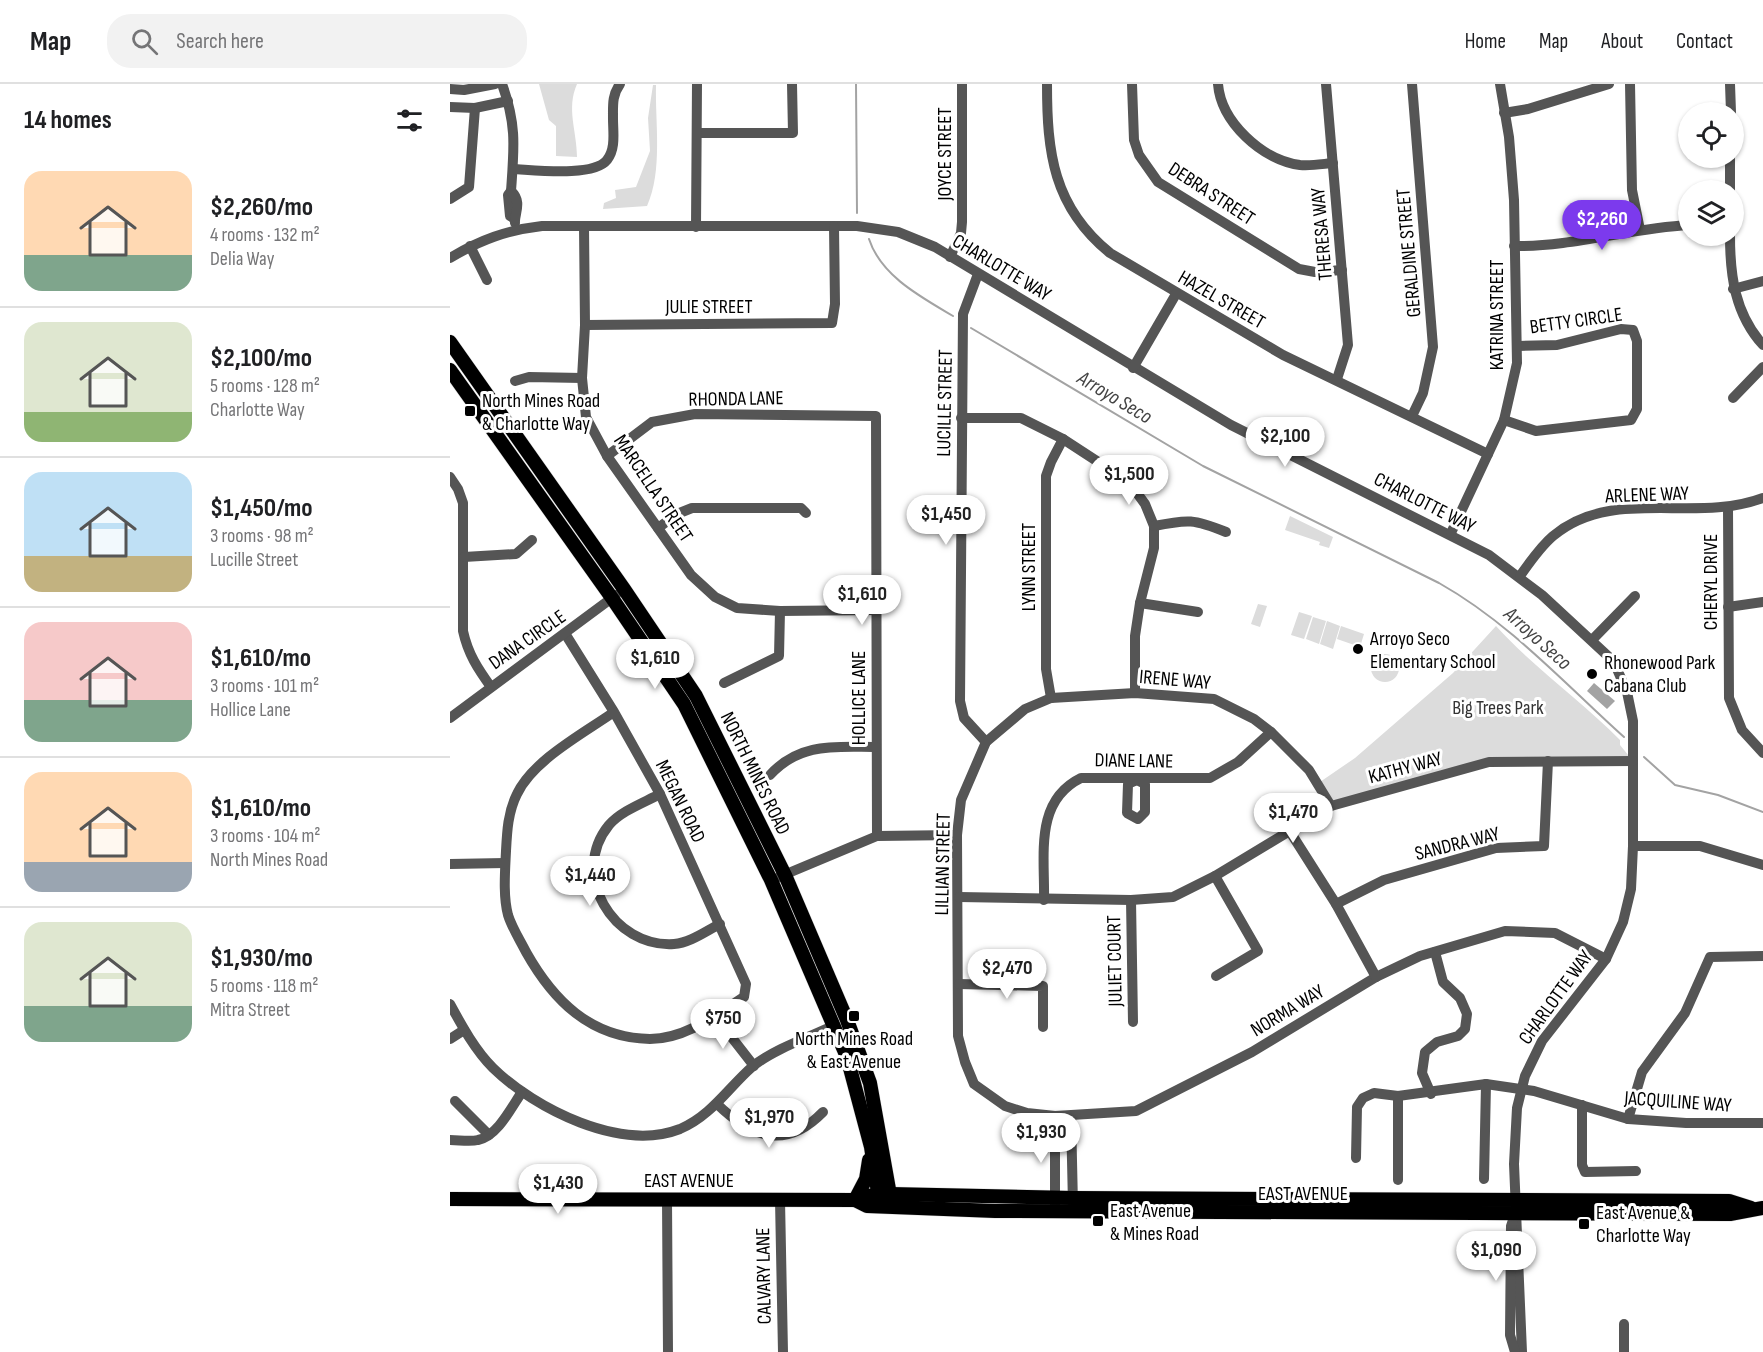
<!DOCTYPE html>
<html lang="en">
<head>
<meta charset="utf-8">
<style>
	body { margin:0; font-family:"Sofia Sans Condensed",sans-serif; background:#f2f2f2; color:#202124; height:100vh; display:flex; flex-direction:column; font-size:22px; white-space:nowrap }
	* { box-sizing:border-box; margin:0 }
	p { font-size:20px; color:#757577 }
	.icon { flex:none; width:33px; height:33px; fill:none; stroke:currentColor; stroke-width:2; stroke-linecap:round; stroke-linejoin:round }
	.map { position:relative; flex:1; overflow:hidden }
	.panel { display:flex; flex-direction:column; background:#fff; width:450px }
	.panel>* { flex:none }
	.tools { position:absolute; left:1228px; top:18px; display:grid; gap:12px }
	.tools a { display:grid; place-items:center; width:66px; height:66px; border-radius:50%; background:#fff; box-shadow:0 2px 4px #0004; font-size:30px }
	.price { position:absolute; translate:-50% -51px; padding:0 14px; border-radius:21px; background:#fff; color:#222; font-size:20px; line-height:39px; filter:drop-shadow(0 2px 3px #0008) }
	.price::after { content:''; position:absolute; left:50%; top:36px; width:18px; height:14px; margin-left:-9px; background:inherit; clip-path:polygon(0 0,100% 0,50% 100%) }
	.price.current { background:#7c3aed; color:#fff }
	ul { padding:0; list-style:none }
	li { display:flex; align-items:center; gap:18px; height:150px; padding:0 24px }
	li+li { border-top:2px solid #e0e0e0 }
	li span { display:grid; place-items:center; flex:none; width:168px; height:120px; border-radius:18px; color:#555 }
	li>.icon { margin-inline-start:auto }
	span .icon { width:72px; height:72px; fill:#fffc; stroke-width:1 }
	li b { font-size:26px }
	h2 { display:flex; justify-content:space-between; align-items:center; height:72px; padding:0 24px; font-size:26px }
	header { display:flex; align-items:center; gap:36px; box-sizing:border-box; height:84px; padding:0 30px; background:#fff; border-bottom:2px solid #e0e0e0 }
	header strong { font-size:28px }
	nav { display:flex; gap:33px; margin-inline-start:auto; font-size:21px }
	.search { width:420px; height:54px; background:#f2f2f2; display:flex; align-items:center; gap:15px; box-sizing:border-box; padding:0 21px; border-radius:24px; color:#757577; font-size:22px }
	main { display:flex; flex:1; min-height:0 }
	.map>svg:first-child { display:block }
</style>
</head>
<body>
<header>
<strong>Map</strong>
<div class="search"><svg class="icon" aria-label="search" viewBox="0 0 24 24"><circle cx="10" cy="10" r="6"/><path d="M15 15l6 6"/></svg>Search here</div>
<nav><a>Home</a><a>Map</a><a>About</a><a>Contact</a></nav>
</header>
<main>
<section class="panel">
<h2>14 homes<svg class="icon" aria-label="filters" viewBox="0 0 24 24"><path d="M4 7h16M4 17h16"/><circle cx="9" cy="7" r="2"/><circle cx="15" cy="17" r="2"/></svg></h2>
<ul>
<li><span style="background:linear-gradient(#ffd9b3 70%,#7fa58c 0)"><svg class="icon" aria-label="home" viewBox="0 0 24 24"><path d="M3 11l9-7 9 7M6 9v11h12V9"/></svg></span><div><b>$2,260/mo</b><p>4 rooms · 132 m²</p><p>Delia Way</p></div></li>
<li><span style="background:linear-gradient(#dfe7d0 75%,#8fb573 0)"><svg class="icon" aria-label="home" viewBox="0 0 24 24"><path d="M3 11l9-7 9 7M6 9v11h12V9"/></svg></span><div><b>$2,100/mo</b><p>5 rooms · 128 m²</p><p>Charlotte Way</p></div></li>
<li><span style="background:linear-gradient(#bfe0f5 70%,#c2b280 0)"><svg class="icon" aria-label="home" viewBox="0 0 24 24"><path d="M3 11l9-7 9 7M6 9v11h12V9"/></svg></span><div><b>$1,450/mo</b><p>3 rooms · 98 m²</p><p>Lucille Street</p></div></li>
<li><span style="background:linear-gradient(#f6c9c9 65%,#7fa58c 0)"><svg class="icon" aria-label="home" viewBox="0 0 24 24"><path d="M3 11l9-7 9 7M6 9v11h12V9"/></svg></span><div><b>$1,610/mo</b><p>3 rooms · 101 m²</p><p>Hollice Lane</p></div></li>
<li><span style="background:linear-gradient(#ffd9b3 75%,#9aa5b1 0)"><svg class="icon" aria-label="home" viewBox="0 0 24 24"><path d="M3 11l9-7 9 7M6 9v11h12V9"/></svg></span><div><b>$1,610/mo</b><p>3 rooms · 104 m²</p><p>North Mines Road</p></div></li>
<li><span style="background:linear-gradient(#dfe7d0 70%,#7fa58c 0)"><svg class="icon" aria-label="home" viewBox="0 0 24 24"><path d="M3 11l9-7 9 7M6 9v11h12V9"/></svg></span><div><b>$1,930/mo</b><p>5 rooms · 118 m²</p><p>Mitra Street</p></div></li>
</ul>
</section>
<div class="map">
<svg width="1313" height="1268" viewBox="0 0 1313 1268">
	<rect width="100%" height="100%" fill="#fff"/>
	<!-- green -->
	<g fill="#dcdcdc">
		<path d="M89 0H127C116 25 127 47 127 73L106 72V42L99 36Z"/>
		<path d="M203 1H206C205 38 213 87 197 122L153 125 154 119 166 114 165 106 186 103 200 67 198 34Z"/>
		<polygon points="840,432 883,453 879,464 869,461 870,458 835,446"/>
		<polygon points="808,520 817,522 810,543 801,540"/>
		<polygon points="849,528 862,532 854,555 841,551"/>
		<polygon points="863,533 876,537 869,560 856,555"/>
		<polygon points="877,537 890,542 883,565 870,560"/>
		<polygon points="891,542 914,550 910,563 887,555"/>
		<path d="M1046 542C1084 584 1131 616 1170 656V661L1183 677 1039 678 881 722 867 700 905 674 1003 589Z"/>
		<circle cx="935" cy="584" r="14"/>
	</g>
	<!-- water -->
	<polygon fill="#a3a3a3" points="1144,599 1165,617 1157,625 1137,607"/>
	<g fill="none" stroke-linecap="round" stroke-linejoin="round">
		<!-- stream -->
		<g stroke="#a3a3a3" stroke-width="2">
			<polyline points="406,0 407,129"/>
			<path d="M419 155C431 192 471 213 503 232"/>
			<path d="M521 244 753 382 989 499C1060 539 1114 599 1174 653"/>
			<polyline points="1194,673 1225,701 1268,711 1313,728"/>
		</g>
		<!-- major casing -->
		<g stroke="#dbdbdb" stroke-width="15">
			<g id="major">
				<polyline points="0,258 174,505 246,612 335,791 397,936 420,999 442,1122"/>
				<polyline points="0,286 162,514 234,620 321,796 397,973 421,1063 430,1122"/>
				<polyline points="0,1115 405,1116 416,1112 440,1110 623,1114 1279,1117 1301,1124"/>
				<polyline points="405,1116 417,1122 545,1127 1280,1130 1313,1124"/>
				<polyline points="405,1116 416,1095 419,1076"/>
			</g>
		</g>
		<!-- minor -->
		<g stroke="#555" stroke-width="10">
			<path d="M52 0C67 41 64 64 61 107L58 111 60 132 65 135"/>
			<path d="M597 0C597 68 603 123 660 169L833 271 1038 370"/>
			<polyline points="682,0 684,56 689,71 708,98 849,185 865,188 892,186"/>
			<path d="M768 0C771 38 812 76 850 81 861 82 872 80 883 79"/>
			<polyline points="876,0 898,261 887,295"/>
			<polyline points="1180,0 1182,106 1190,146"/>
			<polyline points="1280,0 1281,28"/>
			<polyline points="0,5 14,6 45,0"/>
			<polyline points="0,23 25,24 58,17"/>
			<polyline points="1054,29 1078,25 1159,0"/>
			<polyline points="247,49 343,49 342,0"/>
			<path d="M63 85C85 86 144 93 157 76 166 65 163 48 163 35 163 21 162 11 170 0"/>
			<polyline points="1280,106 1280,74"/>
			<path d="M61 107C73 118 64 130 65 139"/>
			<polyline points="0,115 19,103 25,24"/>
			<polyline points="134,142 135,241 132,294 136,333 157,372 241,491 265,513 287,524 330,527 426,526"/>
			<polyline points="246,143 247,0"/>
			<path d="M1280 152C1280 192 1285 230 1313 261"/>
			<polyline points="20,162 37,196"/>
			<path d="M1064 162C1123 163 1180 144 1239 141"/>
			<polyline points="500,173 511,149 512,138 512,0"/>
			<path d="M0 174C30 156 57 146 92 142H407L448 148 485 163 781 341 1039 471 1092 511 1160 574 1167 585 1177 608 1183 637V762L1181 805 1173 838 1156 875 1092 957 1075 992 1067 1024 1064 1080 1072 1268"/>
			<polyline points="528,190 513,230 510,617 514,634 536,658"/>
			<polyline points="1283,205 1313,197"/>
			<polyline points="135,241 382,239 385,220 384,142"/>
			<polyline points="683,284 726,210"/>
			<polyline points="65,297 79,293 132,294"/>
			<polyline points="1283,314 1313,283"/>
			<polyline points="962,332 973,309 983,263 962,0"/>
			<polyline points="511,334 571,334 613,355 679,398 695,420 704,442 704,464 690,519 685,552 685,609"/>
			<polyline points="1054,336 1086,347 1181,336 1187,325 1187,257 1183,246 1171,245 1107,261 1068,262"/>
			<polyline points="157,372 202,338 245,330 426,332 427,752"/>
			<path d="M0 393 8 405 13 419V547C18 570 28 585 41 603"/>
			<polyline points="1278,424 1279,614 1292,646 1313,669"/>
			<path d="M704 442C738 435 744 435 776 448"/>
			<polyline points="208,444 227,430 242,424 351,424 356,429"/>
			<polyline points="1001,449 1054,336 1067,279 1064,116 1059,53 1050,0"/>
			<polyline points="14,473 66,470 82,456"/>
			<path d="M1070 492C1080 478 1090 463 1103 452 1162 402 1245 440 1313 414"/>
			<polyline points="690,519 748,528"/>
			<polyline points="1278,523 1313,518"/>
			<path d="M116 551 164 628 210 710 296 900 294 913C266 931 235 955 200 955 140 954 103 916 76 868 70 856 62 844 58 831 53 812 55 788 56 767 57 747 58 728 67 710 83 676 134 649 164 628"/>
			<polyline points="1142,556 1185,512"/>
			<polyline points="274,599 329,572 330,527"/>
			<polyline points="601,614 596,585 596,392 601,378 613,355"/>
			<polyline points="0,634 166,511"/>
			<path d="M320 691C350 658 385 663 426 663"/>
			<polygon points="687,696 695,700 695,728 688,735 677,729 678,700"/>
			<path d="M210 710C193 719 171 727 159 741 119 790 163 864 224 860 240 859 256 847 270 840"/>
			<polyline points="881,722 859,686 821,648 804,635 764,615 685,609 601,614 575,625 536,658 511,716 507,751 508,952 515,978 524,1000 555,1022 577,1029 605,1032 686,1027 802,968 926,893 970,872 1055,847 1105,849 1156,875"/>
			<polyline points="839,746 886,820 926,893"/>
			<polyline points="1183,762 1250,762 1313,781"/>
			<polyline points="0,780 55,779"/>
			<polyline points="765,792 808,867 766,892"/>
			<polyline points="329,793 427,752 507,751"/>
			<polyline points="509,813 681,816 723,813 765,792 881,722 1039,678 1183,677"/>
			<path d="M594 816C595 771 584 717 631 694H760L788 678 821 648"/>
			<polyline points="681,816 683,938"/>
			<polyline points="886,820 934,796 1046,764 1094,762 1098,677"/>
			<polyline points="509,900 593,902 593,943"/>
			<path d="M0 920C12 942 25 966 43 984 85 1025 171 1068 230 1045 261 1032 278 1004 302 983 322 966 359 953 383 942"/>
			<polyline points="265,932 304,982"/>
			<polyline points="0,955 14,946"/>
			<polyline points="981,1010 972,989 975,968 987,958 1008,952 1015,945 1017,930 1010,914 993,898 985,868"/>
			<polyline points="948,1012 948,1096"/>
			<polyline points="5,1017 39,1051"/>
			<path d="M267 1020C301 1053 335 1067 373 1028"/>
			<polyline points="1132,1021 1132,1081 1135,1088 1186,1087"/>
			<polyline points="605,1032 605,1122"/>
			<polyline points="621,1032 623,1121"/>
			<polyline points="1178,1035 1192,988 1235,929 1260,873 1313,872"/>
			<path d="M0 1056C9 1056 20 1058 28 1056 48 1052 62 1022 72 1008"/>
			<polyline points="906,1074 907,1023 913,1014 924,1009 948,1012 1036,1000 1084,1007 1178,1035 1236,1039 1313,1039"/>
			<polyline points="1034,1095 1036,1000"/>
			<polyline points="217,1115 218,1268"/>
			<polyline points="330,1116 333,1268"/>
			<polyline points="1174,1240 1174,1268"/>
			<polyline points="1065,1268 1060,1251 1061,1142 1065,1130"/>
		</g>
		<!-- major -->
		<use href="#major" stroke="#000" stroke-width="14"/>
	</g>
	<!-- markers -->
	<g fill="#000" stroke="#fff" stroke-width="2">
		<rect x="14" y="321" width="12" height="12" rx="3"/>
		<circle cx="908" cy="565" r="6"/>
		<circle cx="1142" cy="590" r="6"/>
		<rect x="398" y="926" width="12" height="12" rx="3"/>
		<rect x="642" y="1131" width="12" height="12" rx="3"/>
		<rect x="1128" y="1134" width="12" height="12" rx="3"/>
	</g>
	<g text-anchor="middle" stroke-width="6" stroke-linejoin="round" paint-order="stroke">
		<!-- street labels -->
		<g font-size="20" fill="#000" stroke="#fff">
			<text transform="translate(494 70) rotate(-90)" y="7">JOYCE STREET</text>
			<text transform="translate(762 109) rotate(33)" y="7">DEBRA STREET</text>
			<text transform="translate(871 150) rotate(-95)" y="7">THERESA WAY</text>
			<text transform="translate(958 169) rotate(-95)" y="7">GERALDINE STREET</text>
			<text transform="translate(552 183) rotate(31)" y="7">CHARLOTTE WAY</text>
			<text transform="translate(772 215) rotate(30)" y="7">HAZEL STREET</text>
			<text x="259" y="229">JULIE STREET</text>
			<text transform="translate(1046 231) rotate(-90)" y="7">KATRINA STREET</text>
			<text transform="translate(1126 236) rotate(-8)" y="7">BETTY CIRCLE</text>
			<text transform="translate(286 314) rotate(-1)" y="7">RHONDA LANE</text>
			<text transform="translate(494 319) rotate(-89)" y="7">LUCILLE STREET</text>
			<text transform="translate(204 404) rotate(56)" y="7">MARCELLA STREET</text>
			<text transform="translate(1197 410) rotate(-2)" y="7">ARLENE WAY</text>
			<text transform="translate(975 418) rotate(27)" y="7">CHARLOTTE WAY</text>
			<text transform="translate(578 483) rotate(-90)" y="7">LYNN STREET</text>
			<text transform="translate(1260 498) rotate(-90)" y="7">CHERYL DRIVE</text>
			<text transform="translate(77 555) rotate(-35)" y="7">DANA CIRCLE</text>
			<text transform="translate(725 595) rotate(5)" y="7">IRENE WAY</text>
			<text transform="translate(408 614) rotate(-90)" y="7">HOLLICE LANE</text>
			<text transform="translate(684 676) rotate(1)" y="7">DIANE LANE</text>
			<text transform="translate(955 683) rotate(-15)" y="7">KATHY WAY</text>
			<text transform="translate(306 689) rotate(64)" y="7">NORTH MINES ROAD</text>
			<text transform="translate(231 717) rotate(64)" y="7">MEGAN ROAD</text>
			<text transform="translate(1007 759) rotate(-14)" y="7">SANDRA WAY</text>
			<text transform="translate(492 780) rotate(-89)" y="7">LILLIAN STREET</text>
			<text transform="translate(664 877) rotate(-91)" y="7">JULIET COURT</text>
			<text transform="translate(1105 913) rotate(-54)" y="7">CHARLOTTE WAY</text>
			<text transform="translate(837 926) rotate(-31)" y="7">NORMA WAY</text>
			<text transform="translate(1228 1017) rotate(4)" y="7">JACQUILINE WAY</text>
			<text x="239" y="1103">EAST AVENUE</text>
			<text x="853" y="1116">EAST AVENUE</text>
			<text transform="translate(313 1192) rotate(-91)" y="7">CALVARY LANE</text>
		</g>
		<!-- poi labels -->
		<g font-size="20" fill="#000" stroke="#fff" text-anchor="start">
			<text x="32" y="323">North Mines Road<tspan x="32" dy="23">&amp; Charlotte Way</tspan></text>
			<text x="920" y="561">Arroyo Seco<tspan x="920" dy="23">Elementary School</tspan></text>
			<text x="1154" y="585">Rhonewood Park<tspan x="1154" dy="23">Cabana Club</tspan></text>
			<text x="404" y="961" text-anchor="middle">North Mines Road<tspan x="404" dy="23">&amp; East Avenue</tspan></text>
			<text x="660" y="1133">East Avenue<tspan x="660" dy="23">&amp; Mines Road</tspan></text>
			<text x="1146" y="1135">East Avenue &amp;<tspan x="1146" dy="23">Charlotte Way</tspan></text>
		</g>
		<!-- park labels -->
		<g font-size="20" fill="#333" stroke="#fff">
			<text x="1048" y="630">Big Trees Park</text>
		</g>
		<!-- water labels -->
		<g font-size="21" font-style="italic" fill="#444" stroke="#fff">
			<text transform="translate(665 313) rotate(31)" y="7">Arroyo Seco</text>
			<text transform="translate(1088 554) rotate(42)" y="7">Arroyo Seco</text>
		</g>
	</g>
</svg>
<div class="tools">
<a><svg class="icon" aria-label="locate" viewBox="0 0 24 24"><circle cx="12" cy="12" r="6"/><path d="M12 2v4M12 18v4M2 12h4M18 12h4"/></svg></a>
<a><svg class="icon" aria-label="layers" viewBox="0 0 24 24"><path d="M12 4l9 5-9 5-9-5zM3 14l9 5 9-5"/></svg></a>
</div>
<b class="price current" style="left:1152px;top:167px">$2,260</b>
<b class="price" style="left:835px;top:384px">$2,100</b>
<b class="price" style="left:679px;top:422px">$1,500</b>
<b class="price" style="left:496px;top:462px">$1,450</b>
<b class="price" style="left:412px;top:542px">$1,610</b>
<b class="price" style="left:205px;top:606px">$1,610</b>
<b class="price" style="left:843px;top:760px">$1,470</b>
<b class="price" style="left:140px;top:823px">$1,440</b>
<b class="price" style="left:557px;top:916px">$2,470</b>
<b class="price" style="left:273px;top:966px">$750</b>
<b class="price" style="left:319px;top:1065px">$1,970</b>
<b class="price" style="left:591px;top:1080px">$1,930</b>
<b class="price" style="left:108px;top:1131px">$1,430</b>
<b class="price" style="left:1046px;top:1198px">$1,090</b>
</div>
</main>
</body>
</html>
